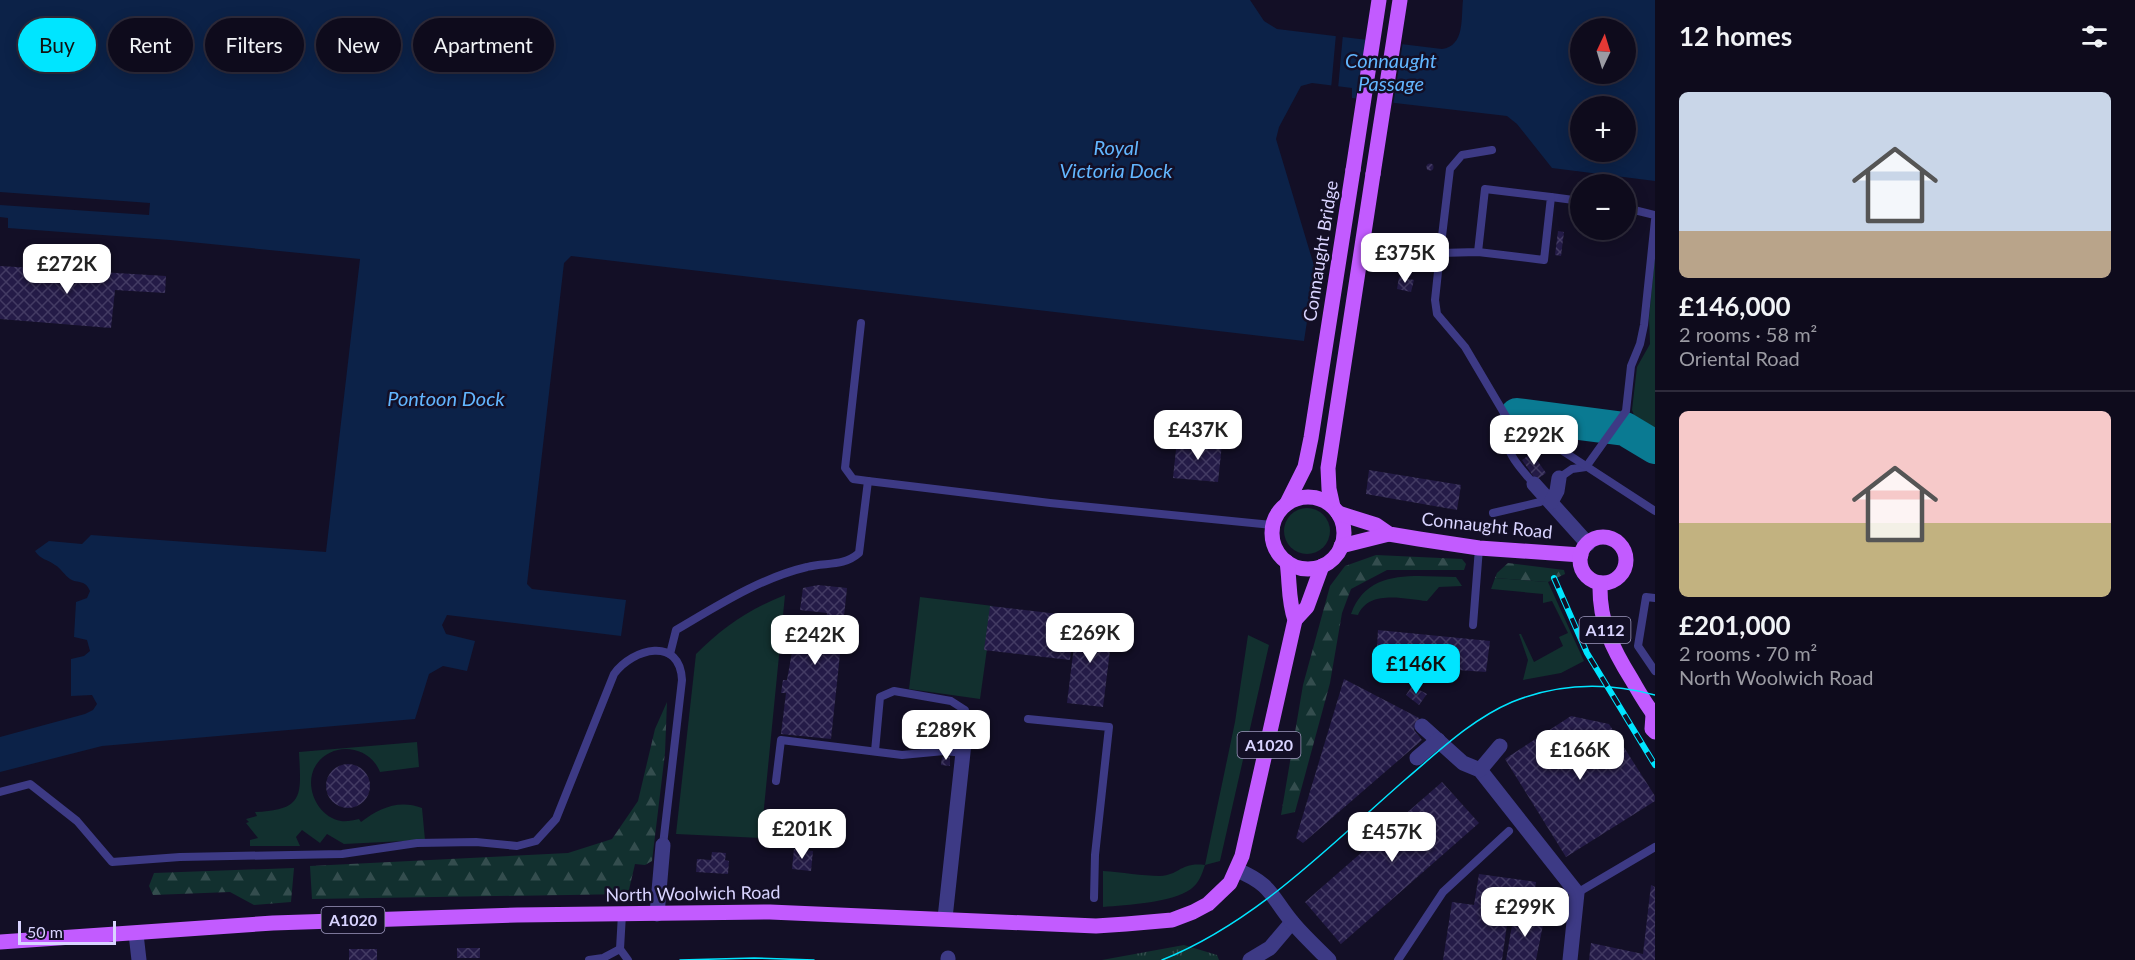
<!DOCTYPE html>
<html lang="en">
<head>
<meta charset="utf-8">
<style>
	body { margin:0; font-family:Lato,sans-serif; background:#171425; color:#f1f3f6; height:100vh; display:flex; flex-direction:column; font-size:22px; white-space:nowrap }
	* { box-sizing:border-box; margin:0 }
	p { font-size:20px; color:#9b9ba3 }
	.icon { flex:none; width:33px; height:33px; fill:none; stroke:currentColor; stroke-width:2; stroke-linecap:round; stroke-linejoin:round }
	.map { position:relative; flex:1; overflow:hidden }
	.panel { display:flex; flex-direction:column; background:#0e0b1c; width:480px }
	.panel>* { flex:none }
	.banner { position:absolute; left:18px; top:18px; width:570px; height:54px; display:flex; gap:12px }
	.needle { width:39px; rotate:4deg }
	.fabs { position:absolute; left:1570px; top:18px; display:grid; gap:12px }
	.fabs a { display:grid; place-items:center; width:66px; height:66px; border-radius:50%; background:#0e0b1c; box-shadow:0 3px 15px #0003,0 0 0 2px #2e2b3b; font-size:30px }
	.scale { position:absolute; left:18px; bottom:15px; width:98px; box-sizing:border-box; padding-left:6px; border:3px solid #d9d4ff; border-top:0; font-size:16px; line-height:21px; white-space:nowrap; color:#d9d4ff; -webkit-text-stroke:4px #130f26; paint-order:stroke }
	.price { position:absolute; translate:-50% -51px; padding:0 14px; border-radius:12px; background:#fff; color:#222; font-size:20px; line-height:39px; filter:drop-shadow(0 2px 3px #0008) }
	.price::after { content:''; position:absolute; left:50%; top:36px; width:18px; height:14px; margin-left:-9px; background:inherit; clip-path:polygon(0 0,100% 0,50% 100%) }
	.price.current { background:#00e5ff; color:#111 }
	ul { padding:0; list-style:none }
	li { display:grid; align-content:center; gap:12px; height:318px; padding:0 24px }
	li+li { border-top:2px solid #2e2b3b }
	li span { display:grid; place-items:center; height:186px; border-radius:9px; color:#555 }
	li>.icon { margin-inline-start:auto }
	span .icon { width:108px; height:108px; fill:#fffc; stroke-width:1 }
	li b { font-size:26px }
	h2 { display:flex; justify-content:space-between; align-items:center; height:72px; padding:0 24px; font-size:26px }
	.tag { padding:0 21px; border-radius:27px; background:#0e0b1c; box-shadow:0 3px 15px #0003,0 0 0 2px #2e2b3b; font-size:21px; line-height:54px }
	.tag.current { background:#00e5ff; color:#111 }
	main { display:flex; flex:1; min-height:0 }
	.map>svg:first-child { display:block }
</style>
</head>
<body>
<main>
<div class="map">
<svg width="1655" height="960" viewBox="0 0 1655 960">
	<defs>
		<pattern id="forest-firs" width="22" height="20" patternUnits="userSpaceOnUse" patternTransform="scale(1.5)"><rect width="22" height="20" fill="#12302f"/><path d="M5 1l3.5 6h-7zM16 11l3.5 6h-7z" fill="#344d4e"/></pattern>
		<pattern id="park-tufts" width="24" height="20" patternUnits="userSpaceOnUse" patternTransform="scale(1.5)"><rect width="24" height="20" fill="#12302f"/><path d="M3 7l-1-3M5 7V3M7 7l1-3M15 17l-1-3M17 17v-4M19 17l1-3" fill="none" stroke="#344d4e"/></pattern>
		<pattern id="building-cross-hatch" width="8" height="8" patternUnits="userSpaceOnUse" patternTransform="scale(1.5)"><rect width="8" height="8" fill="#241b47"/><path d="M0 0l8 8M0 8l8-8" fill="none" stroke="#433b63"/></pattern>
	</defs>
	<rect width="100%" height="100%" fill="#130f26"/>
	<!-- green -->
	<g fill="#12302f">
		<polygon points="1655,254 1655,428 1634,415 1632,410 1637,367 1650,344 1649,318"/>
		<circle cx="1307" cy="531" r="23"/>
		<path d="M1456 577 1462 586 1439 587 1427 601C1405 599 1369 589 1358 615L1351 614C1368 567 1416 577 1456 577Z"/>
		<polygon points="1495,578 1548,582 1584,661 1561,673 1523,680 1528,660 1519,634 1521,634 1534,662 1563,646 1559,637 1568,633 1552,601 1543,603 1543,594 1491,589"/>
		<path d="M785 595 761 838 676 834 696 654C723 627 750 609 785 595Z"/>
		<polygon points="920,597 993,606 980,699 909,689"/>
		<path d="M1248 635 1269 645 1220 861 1205 865C1202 874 1199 883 1191 889 1171 903 1127 905 1103 907V871C1122 872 1142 876 1160 876 1180 875 1180 862 1205 865L1235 722Z"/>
		<path d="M417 742 419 767 380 772C370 746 333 740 316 765 303 785 317 817 341 821 346 822 354 820 359 819L361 822C379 808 399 799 422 808L425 840 344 844 327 834 320 843 302 830 296 837 300 846H250V840L258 838 246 823 249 822 246 819 257 816 255 812C305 810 301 795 299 752Z"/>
	</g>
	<!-- forest -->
	<g fill="url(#forest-firs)">
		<polygon points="1376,555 1462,559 1466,564 1464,570 1387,570 1351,589 1342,613 1330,683 1295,812 1281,815 1303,685 1330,586 1345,566"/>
		<polygon points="1508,563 1564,570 1565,574 1548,582 1495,578 1497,573"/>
		<polygon points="667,702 665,753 652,861 645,865 635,864 628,894 312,899 310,866 568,853 612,839 638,801 655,729"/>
		<polygon points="294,868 291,902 254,905 230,892 153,895 149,886 154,873"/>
	</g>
	<!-- park -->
	<polygon fill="url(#park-tufts)" points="1184,945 1217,955 1219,960 1102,960"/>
	<!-- water -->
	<path fill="#0c2248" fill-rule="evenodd" d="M0 0H1250L1264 21 1277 29 1442 49C1465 46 1461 18 1463 0H1655V181L1552 168 1517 124 1507 116 1352 98V88L1312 83 1301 86 1279 127 1276 139 1315 269 1304 341 571 256 564 263 527 584 532 589 626 600 621 636 447 615 442 625 446 634 475 641 467 671 443 666 429 674 415 719 102 746 0 772V737L85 714 93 710 97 704 92 695 71 696V659L84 656 90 651 87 640 74 637 76 602 87 598 90 591C85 579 78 584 70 579 64 575 61 568 55 565 47 559 41 560 35 551L49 541 82 544 91 535 326 552 360 259 170 240 8 228V218L0 217ZM1581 28H1626V74H1581ZM1581 106H1626V152H1581Z"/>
	<!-- pier -->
	<g fill="#130f26">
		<polygon points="1336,34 1343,34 1338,89 1331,89"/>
		<polygon points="1367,37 1403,41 1393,106 1355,101"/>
		<polygon points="0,192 150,203 149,215 0,205"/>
	</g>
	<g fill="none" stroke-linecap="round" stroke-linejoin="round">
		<!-- taxiway -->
		<polyline stroke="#0a7a92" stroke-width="34" points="1517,415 1625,429 1655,447"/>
	</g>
	<!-- building -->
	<g fill="url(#building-cross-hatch)">
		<circle cx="1430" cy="167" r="3.5"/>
		<polygon points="1558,231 1564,232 1561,256 1555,255"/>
		<polygon points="0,266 166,276 165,293 115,290 111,328 0,319"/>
		<polygon points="1400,269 1412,272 1411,276 1399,274"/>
		<polygon points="1399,277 1414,280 1411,292 1397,289"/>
		<polygon points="1177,440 1222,444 1218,482 1173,478"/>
		<polygon points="1532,453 1546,473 1536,480 1522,460"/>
		<polygon points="1369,470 1461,485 1457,510 1366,494"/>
		<polygon points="818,585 847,588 831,739 781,734 786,693 781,693 783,680 787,680 794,641 789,640 790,627 825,631 827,613 800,610 803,588"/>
		<polygon points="990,606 1075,616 1070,660 984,650"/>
		<polygon points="1077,622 1113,626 1103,707 1067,703"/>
		<polygon points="1378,630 1490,641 1486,672 1376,664"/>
		<polygon points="1344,679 1419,718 1414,730 1422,740 1303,843 1296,838"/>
		<polygon points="1412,686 1427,694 1419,705 1406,695"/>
		<polygon points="1571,716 1609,724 1655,796 1655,801 1566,857 1505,759"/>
		<polygon points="942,757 950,757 950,766 941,765"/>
		<circle cx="348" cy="786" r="22"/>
		<polygon points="1442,782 1479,823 1341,944 1305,902"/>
		<polygon points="794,849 813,851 811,871 792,869"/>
		<polygon points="712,852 726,853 725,860 729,861 728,874 696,872 697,859 711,860"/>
		<polygon points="1479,874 1536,882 1532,913 1509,910 1502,960 1443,960 1452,902 1474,905"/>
		<polygon points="1651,885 1655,887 1655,960 1589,960 1591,943 1643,954"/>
		<polygon points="1514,914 1544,920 1536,960 1506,960"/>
		<rect x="457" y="948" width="23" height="10"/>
		<rect x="349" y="949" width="28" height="11"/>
	</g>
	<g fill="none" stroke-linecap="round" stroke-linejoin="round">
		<!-- service -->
		<g stroke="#3d3a85" stroke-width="8">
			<polyline points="1551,197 1581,201"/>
			<polyline points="1626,208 1655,215"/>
			<polyline points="1478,252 1485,189 1551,197 1544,260 1478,252 1440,253 1435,300 1437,314 1465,347 1514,430"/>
			<polyline points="1440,253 1450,169 1462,155 1492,150"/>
			<polyline points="861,323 845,468 853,479 868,481"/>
			<polyline points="1559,478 1572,469 1586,467 1626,411 1631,366 1640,344 1644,325 1655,220"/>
			<path d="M1534 484C1524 472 1499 448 1511 433 1516 427 1521 428 1529 429L1655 511"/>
			<polyline points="1493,513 1540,502 1547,498"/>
			<polyline points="1655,598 1646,597 1638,646 1655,671"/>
			<polyline points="1473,625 1479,548"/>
			<path d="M670 654 676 630C717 606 760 578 807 567 826 562 843 567 859 553L868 481 1050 503 1273 525"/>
			<polyline points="1028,719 1109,727 1095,855 1094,898"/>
			<polyline points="875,751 880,697 894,691 951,701 965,710 966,725"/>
			<polyline points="776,781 781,740 902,755 944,751 964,753"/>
			<path d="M0 792 30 784 77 821 112 862 180 857 342 854 417 843 476 842 517 846 536 841 556 819 614 674C633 648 680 636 682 680L663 845"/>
			<polyline points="1577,893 1655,847"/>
			<polyline points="622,914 620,949 628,960"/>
			<polyline points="589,960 603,958 620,949"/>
			<polyline points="1398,960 1443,892 1509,831"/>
		</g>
		<!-- minor -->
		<g stroke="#3d3a85" stroke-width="15">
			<polyline points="1534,484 1588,544"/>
			<polyline points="1551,502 1557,491 1559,478"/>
			<polyline points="1422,726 1463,763 1480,770 1577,893 1570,960"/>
			<polyline points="1417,758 1438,740"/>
			<polyline points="1480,770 1500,746"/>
			<polyline points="657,914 663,845"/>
			<polyline points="945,918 966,725"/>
			<polyline points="136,934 139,960"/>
			<polyline points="948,960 948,958"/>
			<polyline points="1250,960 1270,948 1292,922"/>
		</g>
		<!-- tertiary -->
		<path stroke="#3d3a85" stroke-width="15" d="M1237 870C1273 885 1271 897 1293 923 1304 936 1317 948 1329 960"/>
		<!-- primary -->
		<g stroke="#c25bff" stroke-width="15">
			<circle cx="1308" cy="533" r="36"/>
			<polyline points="1287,503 1305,467 1311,438 1353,170"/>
			<polyline points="1333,507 1329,489 1328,468 1373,174"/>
			<polyline points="1338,513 1376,525 1389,534 1419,539 1479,548 1581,555"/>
			<circle cx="1603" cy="560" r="23"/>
			<polyline points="1341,546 1389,534"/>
			<path d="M1600 583C1599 622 1612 648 1632 680 1639 692 1646 705 1655 716"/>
			<polyline points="1295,620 1307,607 1322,566"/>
			<polyline points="1653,715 1652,729 1655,732"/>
			<path d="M0 942 273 923 517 915 770 912 1096 926 1126 924 1172 920 1193 912 1208 904 1230 883 1242 856 1295 620C1288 601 1290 582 1287 562"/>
		</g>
		<!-- tram -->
		<g stroke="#00e5ff" stroke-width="1.5">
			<polyline points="680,960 754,958 814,960"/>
			<path d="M1162 960C1257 922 1330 845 1406 779 1439 751 1472 719 1512 702 1559 683 1607 682 1655 695"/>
		</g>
		<!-- rail casing -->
		<g stroke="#00e5ff" stroke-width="6">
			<polyline id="rail" points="1554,578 1587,653 1655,765"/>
		</g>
		<!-- rail -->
		<use href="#rail" stroke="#130f26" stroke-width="4" stroke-dasharray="11" stroke-linecap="butt"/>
		<!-- primary-bridge -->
		<g stroke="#c25bff" stroke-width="15">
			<polyline points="1353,170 1379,0"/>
			<polyline points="1373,174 1400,0"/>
		</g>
	</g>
	<g text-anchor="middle" stroke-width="5" stroke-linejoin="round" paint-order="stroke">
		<!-- shield labels -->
		<g fill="#130f26" stroke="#9e99be" stroke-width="1.5">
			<rect x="1579.5" y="617" width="51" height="26" rx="4.5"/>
			<rect x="1237.5" y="732" width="63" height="26" rx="4.5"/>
			<rect x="321.5" y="907" width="63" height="26" rx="4.5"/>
		</g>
		<g font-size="16" font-weight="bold" fill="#d9d4ff">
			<text x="1605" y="636">A112</text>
			<text x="1269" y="751">A1020</text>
			<text x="353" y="926">A1020</text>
		</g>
		<!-- street labels -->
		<g font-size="18" fill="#d9d4ff" stroke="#130f26">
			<text transform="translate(1321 251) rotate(-81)" y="6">Connaught Bridge</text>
			<text transform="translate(1487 526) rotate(6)" y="6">Connaught Road</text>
			<text transform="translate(693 894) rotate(-1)" y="6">North Woolwich Road</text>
		</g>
		<!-- water labels -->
		<g font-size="20" font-style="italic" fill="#62b6ff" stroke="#130f26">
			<text x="1391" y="68">Connaught<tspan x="1391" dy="23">Passage</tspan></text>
			<text x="1116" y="155">Royal<tspan x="1116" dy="23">Victoria Dock</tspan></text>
			<text x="446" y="406">Pontoon Dock</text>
		</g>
	</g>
</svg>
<div class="fabs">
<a><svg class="needle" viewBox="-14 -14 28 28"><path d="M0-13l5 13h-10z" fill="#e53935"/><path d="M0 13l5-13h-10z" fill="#9b9ba3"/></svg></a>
<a>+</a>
<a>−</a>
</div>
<div class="scale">50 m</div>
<b class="price" style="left:1405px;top:284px">£375K</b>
<b class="price" style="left:67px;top:295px">£272K</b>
<b class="price" style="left:1198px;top:461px">£437K</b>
<b class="price" style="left:1534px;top:466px">£292K</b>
<b class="price" style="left:1090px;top:664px">£269K</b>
<b class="price" style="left:815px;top:666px">£242K</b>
<b class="price current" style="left:1416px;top:695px">£146K</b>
<b class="price" style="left:946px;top:761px">£289K</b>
<b class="price" style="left:1580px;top:781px">£166K</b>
<b class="price" style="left:802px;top:860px">£201K</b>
<b class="price" style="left:1392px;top:863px">£457K</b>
<b class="price" style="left:1525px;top:938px">£299K</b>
<div class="banner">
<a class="tag current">Buy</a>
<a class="tag">Rent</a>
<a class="tag">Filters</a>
<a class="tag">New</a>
<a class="tag">Apartment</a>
</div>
</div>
<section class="panel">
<h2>12 homes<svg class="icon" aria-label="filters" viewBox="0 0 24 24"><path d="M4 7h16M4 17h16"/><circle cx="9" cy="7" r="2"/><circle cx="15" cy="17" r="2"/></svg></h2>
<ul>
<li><span style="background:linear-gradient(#c9d6e8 75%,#b9a48a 0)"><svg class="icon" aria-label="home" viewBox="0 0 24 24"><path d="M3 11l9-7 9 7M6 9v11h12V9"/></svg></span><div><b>£146,000</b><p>2 rooms · 58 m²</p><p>Oriental Road</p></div></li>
<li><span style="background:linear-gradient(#f6c9c9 60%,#c2b280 0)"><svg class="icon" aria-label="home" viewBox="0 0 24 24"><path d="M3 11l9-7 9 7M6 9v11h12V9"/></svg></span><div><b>£201,000</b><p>2 rooms · 70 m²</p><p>North Woolwich Road</p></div></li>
</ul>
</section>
</main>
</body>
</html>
